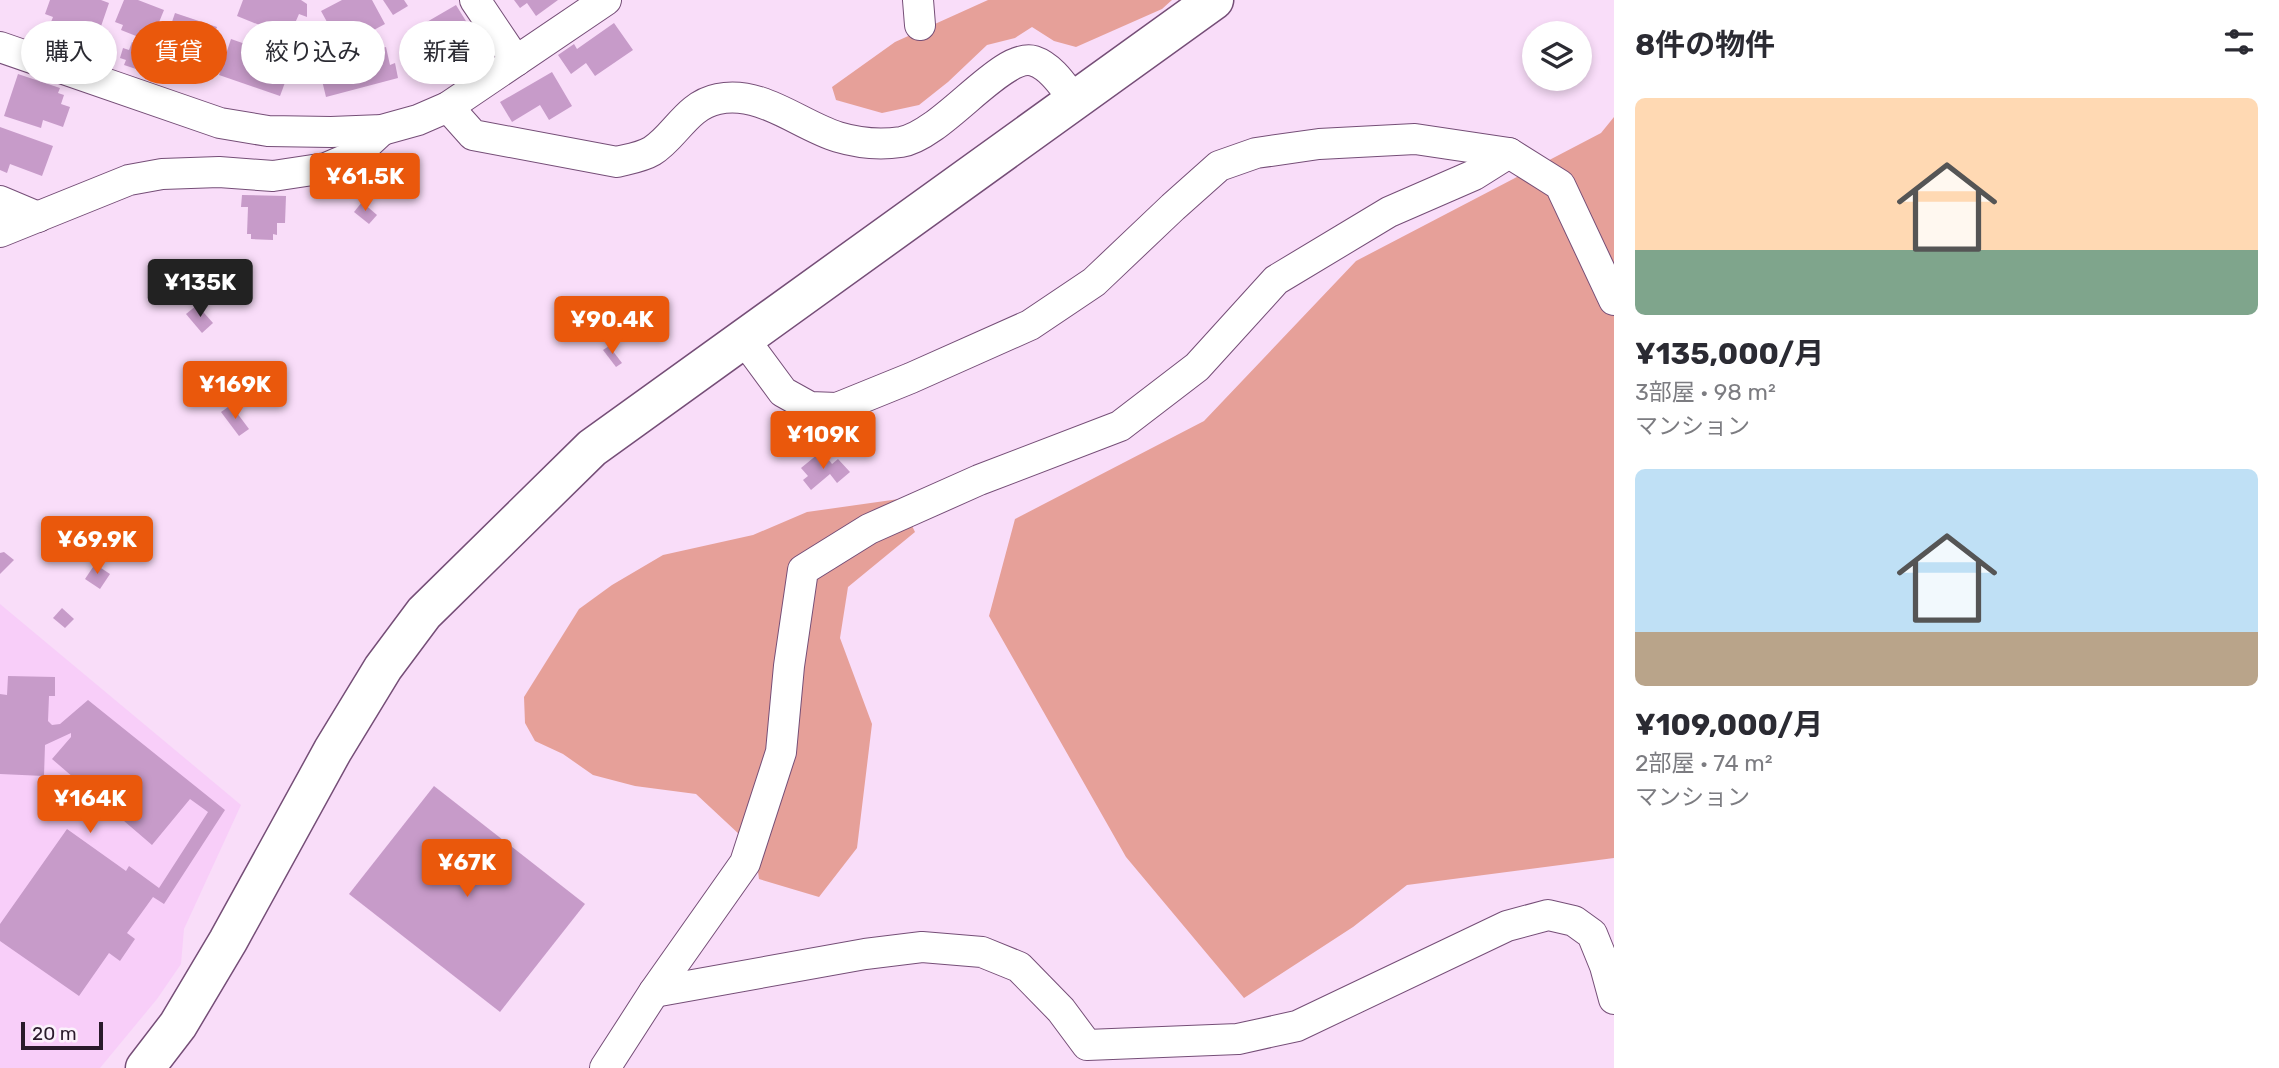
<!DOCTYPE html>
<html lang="ja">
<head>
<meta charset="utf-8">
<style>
	body { margin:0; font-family:Rubik,"Noto Sans JP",sans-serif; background:#f2f2f3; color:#2b2b33; height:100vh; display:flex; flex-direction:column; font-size:26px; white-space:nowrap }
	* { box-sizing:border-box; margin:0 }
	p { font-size:23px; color:#7c7c81 }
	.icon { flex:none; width:38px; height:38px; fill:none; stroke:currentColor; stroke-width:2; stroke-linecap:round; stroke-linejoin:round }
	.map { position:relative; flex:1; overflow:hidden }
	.sheet { display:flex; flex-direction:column; background:#fff; width:665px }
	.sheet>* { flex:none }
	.guide { position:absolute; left:21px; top:21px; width:665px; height:63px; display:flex; gap:14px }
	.controls { position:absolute; left:1522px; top:21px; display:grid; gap:14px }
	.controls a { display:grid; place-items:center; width:70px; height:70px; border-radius:50%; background:#fff; box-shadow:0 4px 10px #0003; font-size:35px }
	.scale { position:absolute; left:21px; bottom:18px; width:82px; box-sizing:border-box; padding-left:7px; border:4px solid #2a1a2b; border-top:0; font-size:19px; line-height:24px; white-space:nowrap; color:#2a1a2b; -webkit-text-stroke:5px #fbf1fb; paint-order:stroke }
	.price { position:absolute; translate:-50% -60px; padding:0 16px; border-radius:7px; background:#ea580c; color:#fff; font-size:23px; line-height:46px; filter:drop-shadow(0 2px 4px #0008) }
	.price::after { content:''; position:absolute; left:50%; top:42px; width:21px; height:16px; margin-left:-10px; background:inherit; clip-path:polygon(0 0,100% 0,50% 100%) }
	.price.on { background:#222; color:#fff }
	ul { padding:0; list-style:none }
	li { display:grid; align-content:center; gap:14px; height:371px; padding:0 21px }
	li span { display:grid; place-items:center; height:217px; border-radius:10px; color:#555 }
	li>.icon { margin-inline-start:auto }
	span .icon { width:126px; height:126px; fill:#fffc; stroke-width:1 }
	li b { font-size:30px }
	h2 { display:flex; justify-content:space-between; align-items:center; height:84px; padding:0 21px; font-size:30px }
	.chip { padding:0 24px; border-radius:32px; background:#fff; box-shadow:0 4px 10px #0003; font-size:24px; line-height:63px }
	.chip.on { background:#ea580c; color:#fff }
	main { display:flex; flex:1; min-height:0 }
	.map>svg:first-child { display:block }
</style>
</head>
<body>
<main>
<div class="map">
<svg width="1614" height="1068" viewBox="0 0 1614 1068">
	<rect width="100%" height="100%" fill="#f9ddf9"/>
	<!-- built -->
	<polygon fill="#f8cef9" points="0,604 241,805 184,929 181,964 157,999 100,1068 0,1068"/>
	<!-- green -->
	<g fill="#e6a099">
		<polygon points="988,0 1172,0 1162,9 1076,47 1054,41 1032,27 1015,38 987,45 948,82 919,105 882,113 836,100 832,87 895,42"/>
		<polygon points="1614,117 1614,858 1407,885 1353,927 1244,998 1126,857 989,616 1015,519 1204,421 1356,261 1601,133"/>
		<polygon points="899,499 915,532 848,587 840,638 872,724 857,848 819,897 759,879 755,849 696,794 635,786 593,775 563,754 535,741 525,723 524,697 579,609 612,585 663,555 753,535 807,512"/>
	</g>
	<!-- building -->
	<g fill="#c79bc9">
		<polygon points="50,0 101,0 109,3 97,38 51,22 53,17 45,14"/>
		<polygon points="124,0 138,0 164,10 151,42 121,30 123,25 115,22"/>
		<polygon points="243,0 301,0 307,4 307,17 299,14 289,37 237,16"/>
		<polygon points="342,0 372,0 385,24 355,40 346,23 332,31 321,11"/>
		<polygon points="383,0 404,0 408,6 393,15"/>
		<polygon points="514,0 558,0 536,16 527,3 520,8"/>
		<polygon points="456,5 474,34 452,47 462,66 441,79 428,74 412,44 417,40 425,23"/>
		<polygon points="175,13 217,27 203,67 185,61 182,69 168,64 171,57 161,54"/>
		<polygon points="614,23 633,50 595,76 586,63 571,74 558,55 574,44 577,49"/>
		<polygon points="231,39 293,61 280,96 219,75"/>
		<polygon points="132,42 150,49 142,71 124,65 126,60 120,58 123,48 129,50"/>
		<polygon points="386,47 390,65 395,63 398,78 326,97 318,64"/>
		<polygon points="552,72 572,106 549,120 540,105 512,122 500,102"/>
		<polygon points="18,74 60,88 58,93 64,95 61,104 70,107 63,127 43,120 41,128 4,116"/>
		<polygon points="0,127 53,146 42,176 10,164 7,173 0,170"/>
		<polygon points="242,195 286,196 285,223 277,223 277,235 273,234 273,240 251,239 251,234 247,234 248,207 241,207"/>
		<polygon points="362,202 377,215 369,224 354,212"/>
		<polygon points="197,305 213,323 202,333 186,314"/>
		<polygon points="609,346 622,363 616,367 603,350"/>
		<polygon points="231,405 249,429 239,436 221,412"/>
		<polygon points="818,454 823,459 826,456 832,464 838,459 850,472 837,483 830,474 811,490 803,480 808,476 801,468"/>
		<polygon points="4,552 14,560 0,574 0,553"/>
		<polygon points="95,564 110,574 100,589 85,579"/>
		<polygon points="62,608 74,619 65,628 53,618"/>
		<polygon points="8,676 55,677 55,696 49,696 48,721 52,725 60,724 88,700 225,810 164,904 153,897 127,933 135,939 120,961 109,953 79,996 0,941 0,924 67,829 126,871 129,866 159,888 208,812 190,799 152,845 52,759 71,737 71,733 45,745 44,776 0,774 0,694 7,695"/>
		<polygon points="434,786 585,904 500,1012 349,894"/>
	</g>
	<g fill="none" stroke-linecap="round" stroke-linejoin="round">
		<!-- minor casing -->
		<g stroke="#754e77" stroke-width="32">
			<g id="minor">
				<polyline points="475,0 516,61"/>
				<polyline points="918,0 920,25"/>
				<polyline points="0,47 220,123 268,131 331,132 382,130 418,120 448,107 606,0"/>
				<path d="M448 107 473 135 617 162C629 159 642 157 652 151 675 137 687 105 718 99 762 90 799 125 838 137 858 143 880 145 901 142 943 135 1002 51 1034 61 1052 67 1064 87 1075 101"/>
				<polyline points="0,201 38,217"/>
				<polyline points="0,232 129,180 162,174 219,172 273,176 326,168 354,156 382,130"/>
				<polyline points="744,339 783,392 810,407 837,408 911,378 1030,325 1094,282 1173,207 1219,166 1256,153 1319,144 1415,139 1509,153 1560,185 1614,300"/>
				<polyline points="654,992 865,954 922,947 982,952 1019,967 1061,1010 1087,1045 1238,1039 1297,1026 1507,926 1548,915 1574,921 1592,934 1605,966 1614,999"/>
				<polyline points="605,1068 654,992 745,863 781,752 789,666 803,570 869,529 979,480 1120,426 1197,367 1276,280 1389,212 1474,175 1509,153"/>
			</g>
		</g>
		<!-- tertiary casing -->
		<g stroke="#754e77" stroke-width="41">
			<polyline id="tertiary" points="145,1068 178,1025 228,941 333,750 383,668 424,613 592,448 1214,0"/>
		</g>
		<!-- minor -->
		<use href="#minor" stroke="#fff" stroke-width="30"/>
		<!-- tertiary -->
		<use href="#tertiary" stroke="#fff" stroke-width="38"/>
	</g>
</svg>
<div class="controls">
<a><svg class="icon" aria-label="layers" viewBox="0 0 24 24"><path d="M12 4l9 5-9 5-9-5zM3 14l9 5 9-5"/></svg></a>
</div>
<div class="scale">20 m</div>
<b class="price" style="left:365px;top:213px">¥61.5K</b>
<b class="price on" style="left:200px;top:319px">¥135K</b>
<b class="price" style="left:612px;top:356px">¥90.4K</b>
<b class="price" style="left:235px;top:421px">¥169K</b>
<b class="price" style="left:823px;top:471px">¥109K</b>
<b class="price" style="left:97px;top:576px">¥69.9K</b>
<b class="price" style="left:90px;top:835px">¥164K</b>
<b class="price" style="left:467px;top:899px">¥67K</b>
<div class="guide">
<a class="chip">購入</a>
<a class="chip on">賃貸</a>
<a class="chip">絞り込み</a>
<a class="chip">新着</a>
</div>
</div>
<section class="sheet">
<h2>8件の物件<svg class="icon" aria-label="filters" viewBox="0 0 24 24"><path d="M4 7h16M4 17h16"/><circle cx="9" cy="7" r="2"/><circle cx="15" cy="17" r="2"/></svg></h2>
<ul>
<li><span style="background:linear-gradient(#ffd9b3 70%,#7fa58c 0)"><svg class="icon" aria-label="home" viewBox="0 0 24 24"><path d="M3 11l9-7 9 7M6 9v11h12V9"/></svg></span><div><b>¥135,000/月</b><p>3部屋 · 98 m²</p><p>マンション</p></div></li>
<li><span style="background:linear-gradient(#bfe0f5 75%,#b9a48a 0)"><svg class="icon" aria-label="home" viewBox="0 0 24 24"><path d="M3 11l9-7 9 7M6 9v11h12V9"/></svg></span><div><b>¥109,000/月</b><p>2部屋 · 74 m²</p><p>マンション</p></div></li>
</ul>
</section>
</main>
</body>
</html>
